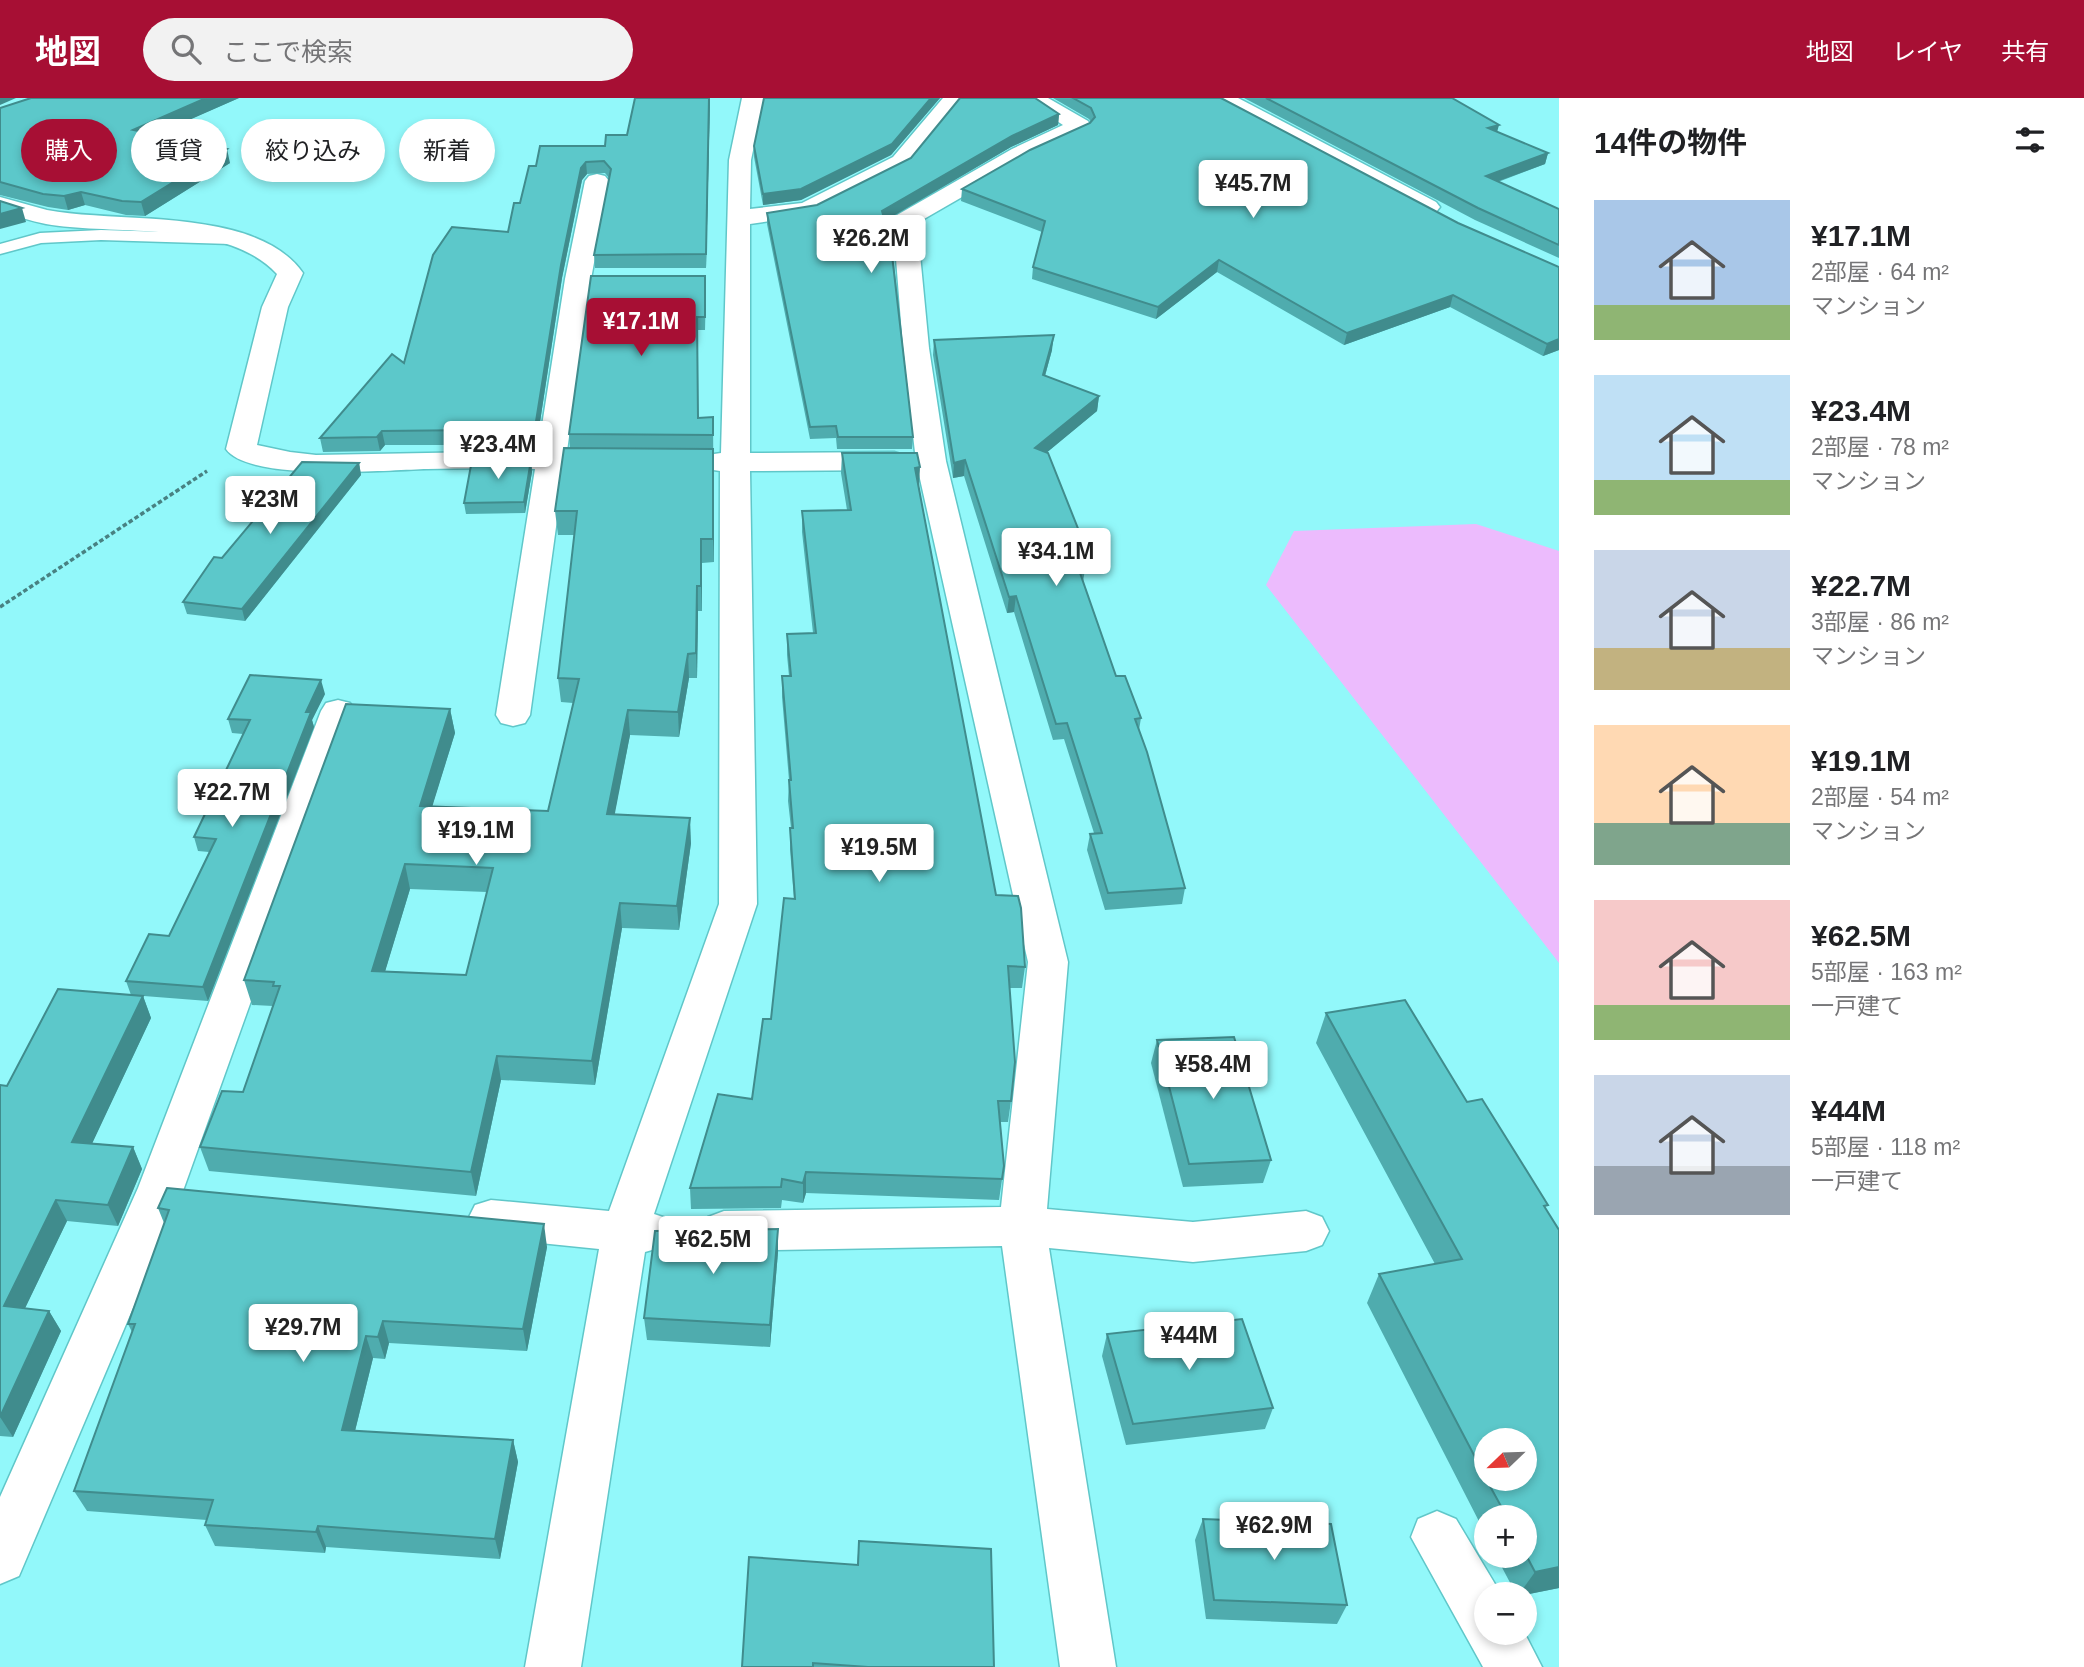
<!DOCTYPE html>
<html lang="ja">
<head>
<meta charset="utf-8">
<style>
	body { margin:0; font-family:Arial,"Noto Sans JP",sans-serif; background:#f2f2f2; color:#202124; height:100vh; display:flex; flex-direction:column; font-size:26px; white-space:nowrap }
	* { box-sizing:border-box; margin:0 }
	p { font-size:23px; color:#757577 }
	.icon { flex:none; width:38px; height:38px; fill:none; stroke:currentColor; stroke-width:2; stroke-linecap:round; stroke-linejoin:round }
	.map { position:relative; flex:1; overflow:hidden }
	.drawer { display:flex; flex-direction:column; background:#fff; width:525px }
	.drawer>* { flex:none }
	.top-card { position:absolute; left:21px; top:21px; width:665px; height:63px; display:flex; gap:14px }
	.needle { width:46px; rotate:247deg }
	.tools { position:absolute; left:1474px; top:1330px; display:grid; gap:14px }
	.tools a { display:grid; place-items:center; width:63px; height:63px; border-radius:50%; background:#fff; box-shadow:0 4px 10px #0003; font-size:35px }
	.price { position:absolute; translate:-50% -60px; padding:0 16px; border-radius:7px; background:#fff; color:#222; font-size:23px; line-height:46px; filter:drop-shadow(0 2px 4px #0008) }
	.price::after { content:''; position:absolute; left:50%; top:42px; width:21px; height:16px; margin-left:-10px; background:inherit; clip-path:polygon(0 0,100% 0,50% 100%) }
	.price.on { background:#a70f34; color:#fff }
	ul { padding:0; list-style:none }
	li { display:flex; align-items:center; gap:21px; height:175px; padding:0 35px }
	li span { display:grid; place-items:center; flex:none; width:196px; height:140px; border-radius:0px; color:#555 }
	li>.icon { margin-inline-start:auto }
	span .icon { width:84px; height:84px; fill:#fffc; stroke-width:1 }
	li b { font-size:30px }
	h2 { display:flex; justify-content:space-between; align-items:center; height:84px; padding:0 35px; font-size:30px }
	.pill { padding:0 24px; border-radius:32px; background:#fff; box-shadow:0 4px 10px #0003; font-size:24px; line-height:63px }
	.pill.on { background:#a70f34; color:#fff }
	header { display:flex; align-items:center; gap:42px; box-sizing:border-box; height:98px; padding:0 35px; background:#a70f34; color:#fff }
	header strong { font-size:33px }
	nav { display:flex; gap:38px; margin-inline-start:auto; font-size:24px }
	.search { width:490px; height:63px; background:#f2f2f2; display:flex; align-items:center; gap:18px; box-sizing:border-box; padding:0 24px; border-radius:38px; color:#757577; font-size:26px }
	main { display:flex; flex:1; min-height:0 }
	.map>svg:first-child { display:block }
</style>
</head>
<body>
<header>
<strong>地図</strong>
<div class="search"><svg class="icon" aria-label="search" viewBox="0 0 24 24"><circle cx="10" cy="10" r="6"/><path d="M15 15l6 6"/></svg>ここで検索</div>
<nav><a>地図</a><a>レイヤ</a><a>共有</a></nav>
</header>
<main>
<div class="map">
<svg width="1559" height="1569" viewBox="0 0 1559 1569">
	<rect width="100%" height="100%" fill="#92f8fa"/>
	<!-- green -->
	<polygon fill="#ecbbfd" points="1476,426 1559,453 1559,865 1266,487 1294,433"/>
	<g fill="none" stroke-linecap="round" stroke-linejoin="round">
		<!-- service casing -->
		<g stroke="#60c7c9" stroke-width="3">
			<polygon id="service" points="101,132 231,136 239,141 231,146 101,142 41,145 0,156 0,146 40,135"/>
		</g>
		<!-- minor casing -->
		<g stroke="#60c7c9" stroke-width="3">
			<g id="minor">
				<polygon points="742,0 764,0 751,62 750,111 802,105 893,59 943,0 965,0 909,69 816,116 750,126 750,355 894,354 904,357 909,363 904,369 894,372 750,373 757,806 654,1116 666,1120 673,1134 666,1148 645,1154 581,1569 525,1569 599,1151 491,1140 475,1135 468,1121 475,1107 491,1102 609,1113 719,806 720,373 700,370 695,364 700,358 721,355 729,62"/>
				<polygon points="1022,0 1048,0 1088,23 1091,28 1088,33 1028,61 917,125 929,250 946,363 1068,864 1047,1111 1193,1124 1306,1113 1322,1119 1329,1133 1322,1147 1306,1153 1193,1164 1049,1150 1116,1569 1060,1569 1002,1148 724,1153 708,1147 701,1133 708,1119 724,1113 1001,1109 1028,864 916,363 903,250 893,122 897,117 1012,51 1063,27"/>
				<polygon points="1211,0 1238,0 1436,104 1440,109 1436,114 1420,114 1214,5"/>
				<path d="M597 76 605 78 609 83 591 181 567 353 624 357 629 363 624 369 614 372 564 371 530 617 525 625 513 628 501 625 496 617 535 371C499 370 463 370 427 371 388 372 249 384 226 351L262 209 277 176C226 121 115 138 46 126 31 123 15 118 0 113V99C16 103 31 108 47 112 119 126 256 108 303 175L288 209 257 347 290 354 316 357 538 353 565 181 585 83 589 78Z"/>
				<polygon points="338,602 350,605 355,613 184,1090 19,1478 0,1486 0,1399 138,1090 321,613 326,605"/>
				<polygon points="1437,1413 1456,1421 1501,1496 1486,1496 1486,1535 1524,1534 1542,1569 1483,1569 1411,1439 1418,1421"/>
			</g>
		</g>
		<!-- path -->
		<polyline stroke="#488182" stroke-width="3.5" stroke-dasharray="4.5 2.5" stroke-linecap="butt" points="0,509 207,373"/>
		<!-- service -->
		<use href="#service" fill="#fff" fill-rule="evenodd"/>
		<!-- minor -->
		<use href="#minor" fill="#fff" fill-rule="evenodd"/>
	</g>
	<!-- wall -->
	<g fill="#4facae" fill-rule="evenodd">
		<polygon points="31,0 239,0 156,36 230,65 145,118 126,117 85,107 68,112 48,109 0,97 0,10"/>
		<polygon points="635,0 710,0 706,170 595,170 594,157 609,80 605,75 587,76 582,82 562,180 536,350 477,351 476,347 385,347 380,353 323,354 320,340 404,265 508,134 520,105 605,48 627,37"/>
		<polygon points="764,0 940,0 891,57 801,102 763,107 754,59 754,48"/>
		<polygon points="1053,0 1221,0 1559,252 1543,258 1450,209 1344,247 1217,174 1156,221 1032,181 1033,169 1042,134 961,103 962,91 1091,24 1089,21"/>
		<polygon points="1244,0 1452,0 1497,34 1548,55 1545,66 1498,84 1559,111 1559,160 1475,122"/>
		<polygon points="1059,16 1058,27 1011,49 885,123 894,166 913,339 912,351 837,351 836,340 810,341 767,126 767,115 817,107 911,60"/>
		<path d="M706 191 705 232H697L698 320 713 319 714 464 702 465V513H698L697 580H689L679 639 630 637 614 717 691 745 679 832 622 830 595 987 501 982 476 1098 209 1073 200 1049 243 994 273 908 252 907 244 882 450 611 455 635 432 708 548 713 573 605 561 604 558 580 575 437H558L555 413 570 350 569 336ZM410 791 487 794 466 877 385 873Z"/>
		<polygon points="934,242 1052,252 1045,278 1099,298 1097,313 1047,354 1079,433 1076,449 1085,471 1083,484 1116,578 1141,620 1139,632 1185,790 1182,806 1105,812 1087,752 1090,736 1094,735 1064,641 1053,642 1014,514 1007,515 964,378 953,380 933,257"/>
		<polygon points="842,355 919,389 996,797 1025,869 1022,890 1009,890 1011,1003 1008,1024 1000,1024 1004,1068 999,1102 806,1095 803,1105 782,1102 781,1110 691,1111 690,1090 752,1001 771,921 794,801 790,751 791,730 788,703 789,682 782,599 782,578 789,578 787,557 787,536 813,535 802,434 802,413 847,412 841,375"/>
		<polygon points="531,362 532,374 525,415 466,416 464,405"/>
		<polygon points="359,365 361,377 245,523 187,516 183,504 222,460"/>
		<polygon points="325,596 312,622 314,629 208,903 131,897 126,883 169,838 209,754 198,753 194,739 243,636 232,635 228,621"/>
		<polygon points="143,898 151,920 92,1045 133,1049 142,1071 118,1128 67,1123 25,1210 49,1213 61,1233 13,1339 0,1338 0,987 7,988"/>
		<polygon points="1326,915 1467,1004 1546,1111 1559,1132 1559,1490 1524,1497 1524,1496 1516,1496 1496,1458 1524,1458 1524,1419 1486,1419 1486,1437 1367,1205 1379,1176 1435,1166 1316,945"/>
		<polygon points="1157,942 1271,1062 1263,1085 1183,1089 1151,965"/>
		<polygon points="158,1110 547,1149 527,1253 389,1245 385,1261 373,1260 355,1333 513,1342 518,1364 500,1461 326,1449 325,1455 215,1448 205,1427 207,1422 87,1413 74,1393 132,1234 128,1226 164,1125"/>
		<polygon points="778,1154 770,1249 647,1242 644,1220"/>
		<polygon points="1107,1236 1273,1310 1265,1331 1126,1347 1102,1258"/>
		<polygon points="1203,1421 1347,1507 1337,1526 1206,1521 1195,1442"/>
		<polygon points="859,1443 994,1569 742,1569 857,1467"/>
	</g>
	<!-- shaded-wall -->
	<g fill="#408c8d">
		<polygon points="0,0 16,0 0,7"/>
		<polygon points="206,0 239,0 137,45 133,32"/>
		<polygon points="709,0 710,0 706,170 706,156"/>
		<polygon points="931,0 940,0 891,57 801,102 763,107 763,96"/>
		<polygon points="1059,16 1058,27 1011,49 881,125 882,113 1012,38"/>
		<polygon points="1499,27 1496,38 1488,30"/>
		<polygon points="227,51 230,65 145,118 141,104"/>
		<polygon points="1548,55 1545,66 1482,89 1486,78"/>
		<polygon points="586,64 587,76 582,82 562,180 536,350 534,336 561,167 581,70"/>
		<polygon points="81,94 85,107 68,112 64,98"/>
		<polygon points="22,110 26,124 0,131 0,116"/>
		<polygon points="1219,162 1217,174 1156,221 1158,209"/>
		<polygon points="1453,197 1450,209 1344,247 1347,235"/>
		<polygon points="1054,237 1052,252 1041,292 1043,277"/>
		<polygon points="1559,241 1559,252 1543,258 1547,246"/>
		<polygon points="1099,298 1097,313 1033,366 1035,350"/>
		<polygon points="382,333 385,347 380,353 377,339"/>
		<polygon points="713,351 714,375 714,464 713,441"/>
		<polygon points="531,362 532,374 525,415 524,404"/>
		<polygon points="965,362 964,378 953,380 954,365"/>
		<polygon points="359,365 361,377 245,523 242,511"/>
		<polygon points="920,369 919,389 915,370"/>
		<polygon points="701,441 702,465 702,513 701,488"/>
		<polygon points="697,488 698,513 697,580 696,555"/>
		<polygon points="1016,498 1014,514 1007,515 1009,499"/>
		<polygon points="688,556 689,580 679,639 678,614"/>
		<polygon points="321,582 325,596 312,622 314,629 208,903 203,889 306,614"/>
		<polygon points="450,611 455,635 425,732 420,708"/>
		<polygon points="628,612 630,637 610,741 607,716"/>
		<polygon points="690,720 691,745 679,832 677,808"/>
		<polygon points="405,766 410,791 378,897 372,873"/>
		<polygon points="620,805 622,830 595,987 592,963"/>
		<polygon points="143,898 151,920 83,1065 72,1044"/>
		<polygon points="497,958 501,982 476,1098 471,1074"/>
		<polygon points="133,1049 142,1071 118,1128 108,1107"/>
		<polygon points="806,1074 806,1095 803,1105 803,1085"/>
		<polygon points="56,1102 67,1123 16,1229 4,1208"/>
		<polygon points="544,1126 547,1149 527,1253 523,1231"/>
		<polygon points="778,1131 778,1154 770,1249 770,1227"/>
		<polygon points="49,1213 61,1233 13,1339 0,1319"/>
		<polygon points="383,1223 389,1245 385,1261 378,1239"/>
		<polygon points="366,1238 373,1260 350,1353 342,1332"/>
		<polygon points="513,1342 518,1364 500,1461 495,1441"/>
		<polygon points="318,1428 326,1449 325,1455 316,1434"/>
		<polygon points="1559,1469 1559,1490 1524,1497 1524,1496 1519,1496 1535,1474"/>
	</g>
	<!-- building -->
	<g fill="#5cc8ca" stroke="#408c8d" stroke-width="2" fill-rule="evenodd">
		<polygon points="31,0 206,0 133,32 227,51 141,104 122,103 81,94 64,98 43,96 0,84 0,10"/>
		<polygon points="635,0 709,0 706,156 594,157 611,71 604,63 586,64 581,70 561,167 534,336 475,337 476,332 382,333 377,339 320,340 392,256 404,265 433,157 452,129 508,134 514,105 520,105 529,68 536,68 540,48 605,48 606,37 627,37"/>
		<polygon points="764,0 931,0 892,46 801,91 763,96 754,48"/>
		<polygon points="960,0 1035,0 1059,16 1012,38 882,113 894,155 892,157 913,339 838,339 836,328 810,329 767,115 817,107 911,60"/>
		<polygon points="1073,0 1221,0 1458,125 1559,169 1559,241 1547,246 1453,197 1347,235 1219,162 1158,209 1033,169 1045,123 962,91 1030,52 1090,25 1095,19 1091,10"/>
		<polygon points="1266,0 1452,0 1499,27 1488,30 1548,55 1486,78 1559,111 1559,147 1478,110"/>
		<polygon points="0,103 22,110 0,116"/>
		<polygon points="591,178 705,178 705,219 697,219 698,320 713,319 713,337 569,336"/>
		<polygon points="1054,237 1043,277 1099,298 1035,350 1048,355 1079,433 1071,433 1085,471 1079,472 1116,578 1125,578 1141,620 1135,621 1147,654 1185,790 1108,795 1090,736 1102,735 1067,625 1056,626 1016,498 1009,499 965,362 954,365 934,242"/>
		<path d="M564 350 713 351V441H701V488H697L696 555 688 556 678 614 628 612 607 716 690 720 677 808 620 805 592 963 497 958 471 1074 200 1049 222 993 243 994 280 888H273L274 884 244 882 346 606 450 611 420 708 548 713 579 581 558 580 577 413H555ZM405 766 493 770 466 877 372 873Z"/>
		<polygon points="842,355 917,355 920,369 915,370 996,797 1018,798 1021,810 1025,869 1008,868 1015,964 1011,1003 998,1003 1004,1068 1002,1081 806,1074 803,1085 782,1081 781,1089 690,1090 718,996 752,1001 763,921 771,921 784,800 795,801 790,730 793,730 789,682 791,682 782,578 791,578 787,536 816,535 802,413 851,412"/>
		<polygon points="472,362 531,362 524,404 464,405"/>
		<polygon points="302,364 359,365 242,511 183,504 214,459 222,460"/>
		<polygon points="250,577 321,582 306,614 311,614 203,889 126,883 149,836 169,838 216,741 194,739 250,622 228,621"/>
		<polygon points="58,891 143,898 72,1044 133,1049 108,1107 56,1102 4,1208 49,1213 0,1319 0,987 7,988"/>
		<polygon points="1405,902 1467,1004 1482,1001 1548,1107 1544,1108 1559,1132 1559,1469 1535,1474 1524,1453 1524,1419 1507,1419 1486,1381 1524,1381 1524,1342 1486,1342 1486,1380 1379,1176 1462,1161 1326,915"/>
		<polygon points="1234,939 1271,1062 1189,1066 1157,942"/>
		<polygon points="167,1090 544,1126 523,1231 383,1223 378,1239 366,1238 342,1332 513,1342 495,1441 318,1428 316,1434 205,1427 213,1402 74,1393 135,1226 128,1226 169,1112 158,1110"/>
		<polygon points="778,1131 770,1227 644,1220 655,1133"/>
		<polygon points="1242,1221 1273,1310 1133,1326 1107,1236"/>
		<polygon points="1203,1421 1331,1426 1347,1507 1214,1502"/>
		<polygon points="859,1443 991,1451 994,1569 868,1569 813,1565 813,1569 742,1569 749,1459 858,1467"/>
	</g>
</svg>
<div class="tools">
<a><svg class="needle" viewBox="-14 -14 28 28"><path d="M0-13l5 13h-10z" fill="#e53935"/><path d="M0 13l5-13h-10z" fill="#757577"/></svg></a>
<a>+</a>
<a>−</a>
</div>
<b class="price" style="left:1253px;top:122px">¥45.7M</b>
<b class="price" style="left:871px;top:177px">¥26.2M</b>
<b class="price on" style="left:641px;top:260px">¥17.1M</b>
<b class="price" style="left:498px;top:383px">¥23.4M</b>
<b class="price" style="left:270px;top:438px">¥23M</b>
<b class="price" style="left:1056px;top:490px">¥34.1M</b>
<b class="price" style="left:232px;top:731px">¥22.7M</b>
<b class="price" style="left:476px;top:769px">¥19.1M</b>
<b class="price" style="left:879px;top:786px">¥19.5M</b>
<b class="price" style="left:1213px;top:1003px">¥58.4M</b>
<b class="price" style="left:713px;top:1178px">¥62.5M</b>
<b class="price" style="left:303px;top:1266px">¥29.7M</b>
<b class="price" style="left:1189px;top:1274px">¥44M</b>
<b class="price" style="left:1274px;top:1464px">¥62.9M</b>
<div class="top-card">
<a class="pill on">購入</a>
<a class="pill">賃貸</a>
<a class="pill">絞り込み</a>
<a class="pill">新着</a>
</div>
</div>
<section class="drawer">
<h2>14件の物件<svg class="icon" aria-label="filters" viewBox="0 0 24 24"><path d="M4 7h16M4 17h16"/><circle cx="9" cy="7" r="2"/><circle cx="15" cy="17" r="2"/></svg></h2>
<ul>
<li><span style="background:linear-gradient(#a9c7e8 75%,#8fb573 0)"><svg class="icon" aria-label="home" viewBox="0 0 24 24"><path d="M3 11l9-7 9 7M6 9v11h12V9"/></svg></span><div><b>¥17.1M</b><p>2部屋 · 64 m²</p><p>マンション</p></div></li>
<li><span style="background:linear-gradient(#bfe0f5 75%,#8fb573 0)"><svg class="icon" aria-label="home" viewBox="0 0 24 24"><path d="M3 11l9-7 9 7M6 9v11h12V9"/></svg></span><div><b>¥23.4M</b><p>2部屋 · 78 m²</p><p>マンション</p></div></li>
<li><span style="background:linear-gradient(#c9d6e8 70%,#c2b280 0)"><svg class="icon" aria-label="home" viewBox="0 0 24 24"><path d="M3 11l9-7 9 7M6 9v11h12V9"/></svg></span><div><b>¥22.7M</b><p>3部屋 · 86 m²</p><p>マンション</p></div></li>
<li><span style="background:linear-gradient(#ffd9b3 70%,#7fa58c 0)"><svg class="icon" aria-label="home" viewBox="0 0 24 24"><path d="M3 11l9-7 9 7M6 9v11h12V9"/></svg></span><div><b>¥19.1M</b><p>2部屋 · 54 m²</p><p>マンション</p></div></li>
<li><span style="background:linear-gradient(#f6c9c9 75%,#8fb573 0)"><svg class="icon" aria-label="home" viewBox="0 0 24 24"><path d="M3 11l9-7 9 7M6 9v11h12V9"/></svg></span><div><b>¥62.5M</b><p>5部屋 · 163 m²</p><p>一戸建て</p></div></li>
<li><span style="background:linear-gradient(#c9d6e8 65%,#9aa5b1 0)"><svg class="icon" aria-label="home" viewBox="0 0 24 24"><path d="M3 11l9-7 9 7M6 9v11h12V9"/></svg></span><div><b>¥44M</b><p>5部屋 · 118 m²</p><p>一戸建て</p></div></li>
</ul>
</section>
</main>
</body>
</html>
